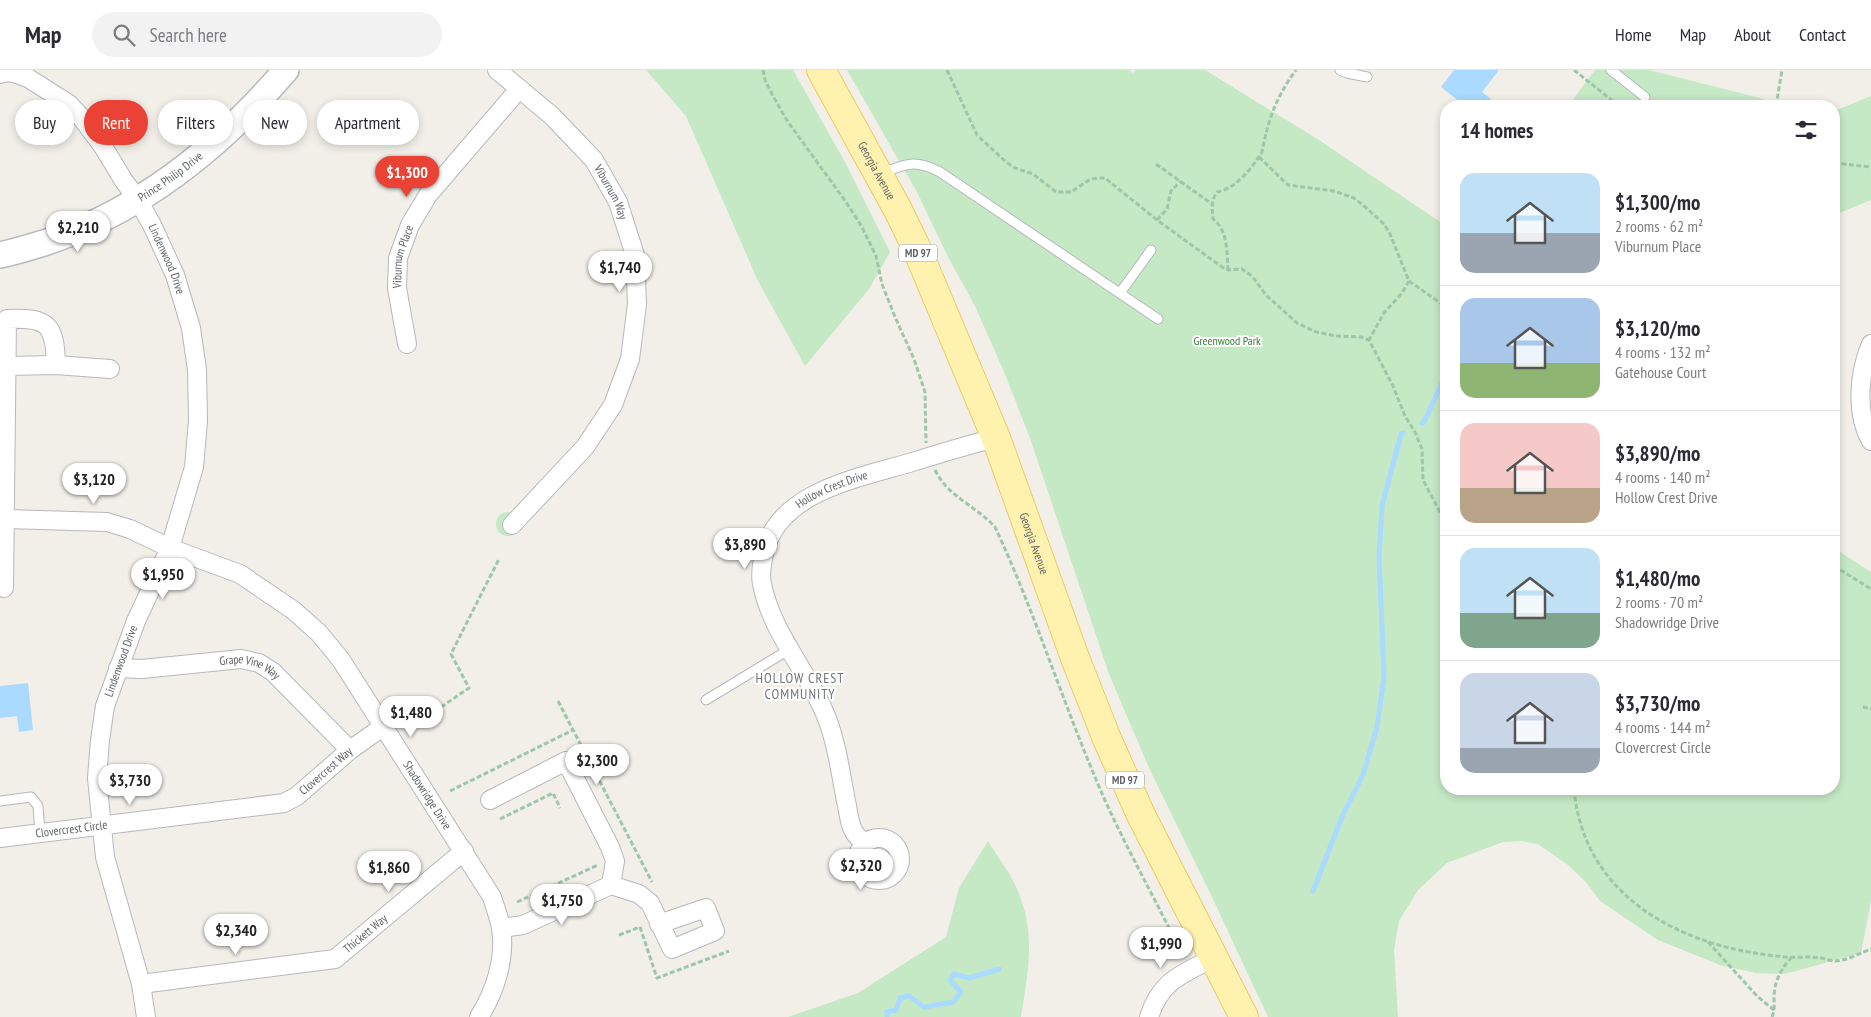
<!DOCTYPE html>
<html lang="en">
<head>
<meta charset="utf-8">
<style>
	body { margin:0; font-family:"PT Sans Narrow",sans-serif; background:#f2f2f3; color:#2b2b33; height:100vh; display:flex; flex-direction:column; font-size:19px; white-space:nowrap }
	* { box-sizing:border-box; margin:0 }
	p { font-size:16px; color:#7c7c81 }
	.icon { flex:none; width:28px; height:28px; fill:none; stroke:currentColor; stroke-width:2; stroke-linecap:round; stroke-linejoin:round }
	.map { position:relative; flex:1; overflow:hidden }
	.sheet { position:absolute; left:1440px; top:30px; width:400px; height:695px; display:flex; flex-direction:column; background:#fff; border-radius:20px; box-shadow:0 2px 8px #0003 }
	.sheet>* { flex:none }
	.hud { position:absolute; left:15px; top:30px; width:475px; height:45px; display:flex; gap:10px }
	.price { position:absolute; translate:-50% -42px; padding:0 11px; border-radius:18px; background:#fff; color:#222; font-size:16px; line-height:32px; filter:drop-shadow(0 1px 2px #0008) }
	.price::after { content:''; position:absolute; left:50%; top:30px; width:15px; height:11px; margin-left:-8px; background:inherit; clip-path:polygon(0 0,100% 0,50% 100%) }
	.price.active { background:#ea4335; color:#fff }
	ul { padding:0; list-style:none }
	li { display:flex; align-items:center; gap:15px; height:125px; padding:0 20px }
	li+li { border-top:1px solid #e1e1e2 }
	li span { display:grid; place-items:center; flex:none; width:140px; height:100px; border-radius:15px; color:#555 }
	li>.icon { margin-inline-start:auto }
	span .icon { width:60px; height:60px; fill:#fffc; stroke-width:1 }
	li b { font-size:21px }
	h2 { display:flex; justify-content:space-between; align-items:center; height:60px; padding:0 20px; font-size:21px }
	.pill { padding:0 18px; border-radius:22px; background:#fff; box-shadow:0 2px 8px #0003; font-size:18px; line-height:45px }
	.pill.active { background:#ea4335; color:#fff }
	header { display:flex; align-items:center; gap:30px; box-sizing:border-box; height:70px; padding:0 25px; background:#fff; border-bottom:1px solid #e1e1e2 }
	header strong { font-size:24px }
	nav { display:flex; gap:28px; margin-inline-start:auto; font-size:18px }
	.search { width:350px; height:45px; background:#f2f2f3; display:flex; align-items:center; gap:12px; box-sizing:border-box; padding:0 18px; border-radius:28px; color:#7c7c81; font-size:19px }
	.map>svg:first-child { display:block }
</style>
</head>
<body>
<header>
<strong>Map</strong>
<div class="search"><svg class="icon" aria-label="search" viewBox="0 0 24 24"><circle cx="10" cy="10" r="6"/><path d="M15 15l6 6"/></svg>Search here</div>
<nav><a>Home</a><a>Map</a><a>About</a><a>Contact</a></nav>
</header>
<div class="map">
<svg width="1871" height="947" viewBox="0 0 1871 947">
	<rect width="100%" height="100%" fill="#f1efe8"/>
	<!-- green -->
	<g fill="#c5e8c5">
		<polygon points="646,0 793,0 845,92 890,182 869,219 805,296 758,211 686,46"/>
		<polygon points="847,0 1129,0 1133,3 1136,0 1205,0 1319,70 1446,156 1446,719 1834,719 1834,478 1871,502 1871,831 1861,883 1785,904 1756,903 1720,895 1658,870 1600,831 1586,812 1568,795 1538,774 1522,771 1503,772 1447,793 1418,820 1399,851 1394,880 1398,947 1268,947 1211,825 1149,698 1109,604 1030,368 1005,304 975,236 947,185 917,122"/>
		<polygon points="1595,0 1649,0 1756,27 1782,36 1568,36"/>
		<polygon points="1871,26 1871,130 1834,145 1834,41"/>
		<circle cx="508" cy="454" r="12"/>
		<path d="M988 771C997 786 1009 801 1016 817 1037 862 1028 901 1021 947H788L858 923 946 867 959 818Z"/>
	</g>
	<!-- water -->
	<g fill="#aadaff">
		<polygon points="1454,0 1499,0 1482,22 1497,34 1495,36 1465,36 1441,17"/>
		<polygon points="28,613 33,660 19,662 17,646 0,648 0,616"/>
	</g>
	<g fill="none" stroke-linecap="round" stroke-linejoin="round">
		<!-- stream -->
		<g stroke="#aadaff" stroke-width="5">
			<polyline points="1422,353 1424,352 1446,304"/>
			<polyline points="1313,821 1342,747 1363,705 1377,657 1384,607 1379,485 1382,436 1401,364 1403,363"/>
			<polyline points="887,947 887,942 896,940 900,928 909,926 924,937 953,932 961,922 950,910 954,904 969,908 999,899"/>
		</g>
		<!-- lane casing -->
		<g stroke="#b5b8bc" stroke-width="11">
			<g id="lane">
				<polyline points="1340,0 1347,3 1367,7"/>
				<polyline points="1611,0 1645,27"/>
				<path d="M882 103C907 94 914 89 940 102L1158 249"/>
				<polyline points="1120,223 1151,180"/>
				<polyline points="706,630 790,579"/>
				<polyline points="0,731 31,727 38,736 40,764"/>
			</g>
		</g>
		<!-- street casing -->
		<g stroke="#b5b8bc" stroke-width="20">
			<g id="street">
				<path id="s1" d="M497 0 552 46 594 90 618 132 635 185 637 234 630 289 613 335 585 377 512 455"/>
				<path id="s2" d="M0 4 8 2 17 4 28 8 69 34 81 47 102 75 124 111 138 130 152 155 175 205 191 258 197 300 198 351 194 397 170 478 136 551 105 636 100 670 97 708 105 787 141 914 146 947"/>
				<path id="s3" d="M407 274 397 218 398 188 410 155 428 125 519 19"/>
				<path d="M1871 274C1859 302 1855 343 1871 371"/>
				<polyline points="7,296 56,295 110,299"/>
				<path id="s4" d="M6 449 107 452 130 459 170 478 240 504 293 540 319 563 341 590 492 827C495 837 499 847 501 858 506 888 495 922 479 947"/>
				<path d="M4 518 7 249C48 247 55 254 56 295"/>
				<path id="s5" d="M118 598 142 599 241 589 259 593 273 602 350 680"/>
				<polyline points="490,730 566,691 610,777 615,791 611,815 639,824 650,833 672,879 715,861 706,838 659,854"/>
				<path id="s6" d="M0 768 284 733 297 726 350 680 384 656"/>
				<circle cx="879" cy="789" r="21"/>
				<path id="s7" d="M865 774C861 770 855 765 853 760 849 752 848 739 846 731 840 700 836 667 823 639 804 597 771 560 762 514 760 505 762 493 764 484 777 422 858 408 909 393 938 384 967 375 996 368"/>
				<polyline points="501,858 523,855 611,815"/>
				<path id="s8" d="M141 914 335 889 464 781"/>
				<path d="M1149 947C1161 910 1181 905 1213 888"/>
			</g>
		</g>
		<!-- secondary casing -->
		<g stroke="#b6babf" stroke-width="28">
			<g id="secondary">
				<path id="s9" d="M0 185C15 182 30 177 44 173 141 141 221 76 286 0"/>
			</g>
		</g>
		<!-- primary casing -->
		<g stroke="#f2c960" stroke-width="30">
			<g id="primary">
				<path id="s10" d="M821 0 898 140 916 177 996 368 1075 588 1107 669 1141 745 1244 947"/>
			</g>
		</g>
		<!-- path -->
		<g stroke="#9cc7a9" stroke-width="3" stroke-dasharray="5 2.5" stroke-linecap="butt">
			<polyline points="763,0 765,10 773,26 788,52 846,132 862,157 876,186 882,214 895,247 914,289 925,322 926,373"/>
			<polyline points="947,0 977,65 1006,92 1015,98 1033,104 1056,122 1071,122 1089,110 1097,108 1105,108 1157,150 1222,197 1228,200 1242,199 1252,206 1266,225 1297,253 1316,262 1336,266 1361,267 1369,270 1393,316 1405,346 1415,362 1422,379 1423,410 1441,444 1446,450"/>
			<polyline points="1574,0 1619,36"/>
			<polyline points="1776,36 1782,0"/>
			<polyline points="1259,87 1288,115 1334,121 1354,128 1363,135 1384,154 1390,164 1409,211 1402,223 1384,243 1369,270"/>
			<polyline points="1834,93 1871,97"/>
			<polyline points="1156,94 1212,134"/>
			<polyline points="1157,150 1167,139 1171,121 1181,111"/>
			<path d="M1228 200C1227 183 1228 160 1213 149 1212 139 1211 131 1217 122 1237 118 1251 99 1262 82 1268 50 1276 27 1296 0"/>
			<polyline points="1409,211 1446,237"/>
			<path d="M935 400C947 426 976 436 995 457 1033 538 1060 624 1095 707 1118 763 1148 815 1175 870L1178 888"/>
			<polyline points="1834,496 1871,519"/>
			<polyline points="558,631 652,812"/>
			<polyline points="1863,637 1871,639"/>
			<polyline points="410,658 469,618 451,584 499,489"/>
			<path d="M1574 719C1584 830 1686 879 1786 887 1797 888 1809 886 1820 888 1825 888 1830 891 1835 891 1846 891 1861 883 1871 879"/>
			<polyline points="450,721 573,660"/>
			<polyline points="500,749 553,723 560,738"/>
			<polyline points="517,832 598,795"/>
			<polyline points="619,865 640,857 657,908 729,881"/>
			<polyline points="1708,872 1757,926 1775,941"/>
			<path d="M1772 947C1775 940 1774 935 1774 927 1774 912 1781 899 1791 888"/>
		</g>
		<!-- lane -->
		<use href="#lane" stroke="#fff" stroke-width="9"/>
		<!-- street -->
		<use href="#street" stroke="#fff" stroke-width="18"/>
		<!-- secondary -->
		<use href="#secondary" stroke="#fff" stroke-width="25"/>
		<!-- primary -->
		<use href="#primary" stroke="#fff2af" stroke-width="28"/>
	</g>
	<g text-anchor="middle" stroke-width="4" stroke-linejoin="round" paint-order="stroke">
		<!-- shield labels -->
		<g fill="#fff" stroke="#8f9295" stroke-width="1">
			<rect x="899" y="174.5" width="38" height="17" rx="4"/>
			<rect x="1106" y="701.5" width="38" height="17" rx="4"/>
		</g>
		<g font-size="11" font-weight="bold" fill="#5f6368">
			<text x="918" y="187">MD 97</text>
			<text x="1125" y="714">MD 97</text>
		</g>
		<!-- street labels -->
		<g font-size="12" fill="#5f6368" stroke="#fff">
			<text dy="4" stroke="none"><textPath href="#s10" startOffset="115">Georgia Avenue</textPath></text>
			<text dy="4" stroke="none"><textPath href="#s9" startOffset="189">Prince Philip Drive</textPath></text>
			<text dy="4" stroke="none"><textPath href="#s1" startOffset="169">Viburnum Way</textPath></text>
			<text dy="4" stroke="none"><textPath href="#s3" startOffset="89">Viburnum Place</textPath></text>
			<text dy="4" stroke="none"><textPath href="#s2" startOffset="262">Lindenwood Drive</textPath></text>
			<text dy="4" stroke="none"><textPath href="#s7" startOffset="412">Hollow Crest Drive</textPath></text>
			<text dy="4" stroke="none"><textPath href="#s10" startOffset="520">Georgia Avenue</textPath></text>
			<text transform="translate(121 591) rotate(-70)" y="4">Lindenwood Drive</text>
			<text dy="4" stroke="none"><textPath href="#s5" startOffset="134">Grape Vine Way</textPath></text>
			<text dy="4" stroke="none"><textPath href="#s6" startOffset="339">Clovercrest Way</textPath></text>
			<text dy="4" stroke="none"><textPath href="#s4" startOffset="538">Shadowridge Drive</textPath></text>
			<text dy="4" stroke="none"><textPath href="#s6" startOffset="72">Clovercrest Circle</textPath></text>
			<text dy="4" stroke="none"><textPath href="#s8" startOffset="235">Thickett Way</textPath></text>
		</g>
		<!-- park labels -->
		<g font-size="12" fill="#348238" stroke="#fff">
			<text x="1227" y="275">Greenwood Park</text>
		</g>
		<!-- neighbourhood labels -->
		<g font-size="14" letter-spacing="1" fill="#70757a" stroke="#fff">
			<text x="800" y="613">HOLLOW CREST<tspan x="800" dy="16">COMMUNITY</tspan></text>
		</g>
	</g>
</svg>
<b class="price active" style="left:407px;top:128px">$1,300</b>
<b class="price" style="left:78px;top:183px">$2,210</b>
<b class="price" style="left:620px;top:223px">$1,740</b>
<b class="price" style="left:94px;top:435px">$3,120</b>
<b class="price" style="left:745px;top:500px">$3,890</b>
<b class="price" style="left:163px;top:530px">$1,950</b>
<b class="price" style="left:411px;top:668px">$1,480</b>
<b class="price" style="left:597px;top:716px">$2,300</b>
<b class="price" style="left:130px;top:736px">$3,730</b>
<b class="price" style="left:861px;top:821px">$2,320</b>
<b class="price" style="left:389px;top:823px">$1,860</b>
<b class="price" style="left:562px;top:856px">$1,750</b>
<b class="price" style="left:236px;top:886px">$2,340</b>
<b class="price" style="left:1161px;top:899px">$1,990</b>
<div class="hud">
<a class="pill">Buy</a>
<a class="pill active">Rent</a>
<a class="pill">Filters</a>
<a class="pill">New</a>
<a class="pill">Apartment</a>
</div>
<section class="sheet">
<h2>14 homes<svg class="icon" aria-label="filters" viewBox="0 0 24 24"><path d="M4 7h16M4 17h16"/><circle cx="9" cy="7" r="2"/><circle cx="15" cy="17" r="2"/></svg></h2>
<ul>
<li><span style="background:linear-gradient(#bfe0f5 60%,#9aa5b1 0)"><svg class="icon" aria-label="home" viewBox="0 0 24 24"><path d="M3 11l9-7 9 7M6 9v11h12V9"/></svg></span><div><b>$1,300/mo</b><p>2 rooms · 62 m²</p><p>Viburnum Place</p></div></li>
<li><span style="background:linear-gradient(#a9c7e8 65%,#8fb573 0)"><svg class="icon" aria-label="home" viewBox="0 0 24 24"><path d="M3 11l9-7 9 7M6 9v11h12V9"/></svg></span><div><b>$3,120/mo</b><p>4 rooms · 132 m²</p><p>Gatehouse Court</p></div></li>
<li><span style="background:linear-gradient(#f6c9c9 65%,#b9a48a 0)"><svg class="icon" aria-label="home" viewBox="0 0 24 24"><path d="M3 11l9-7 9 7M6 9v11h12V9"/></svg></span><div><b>$3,890/mo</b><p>4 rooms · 140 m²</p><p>Hollow Crest Drive</p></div></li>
<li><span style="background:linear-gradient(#bfe0f5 65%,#7fa58c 0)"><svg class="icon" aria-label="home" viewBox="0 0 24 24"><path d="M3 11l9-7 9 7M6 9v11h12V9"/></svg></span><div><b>$1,480/mo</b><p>2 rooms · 70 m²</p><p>Shadowridge Drive</p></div></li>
<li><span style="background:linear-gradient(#c9d6e8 75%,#9aa5b1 0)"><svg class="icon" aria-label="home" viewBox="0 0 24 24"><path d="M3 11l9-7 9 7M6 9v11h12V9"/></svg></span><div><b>$3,730/mo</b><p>4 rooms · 144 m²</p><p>Clovercrest Circle</p></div></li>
</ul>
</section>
</div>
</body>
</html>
